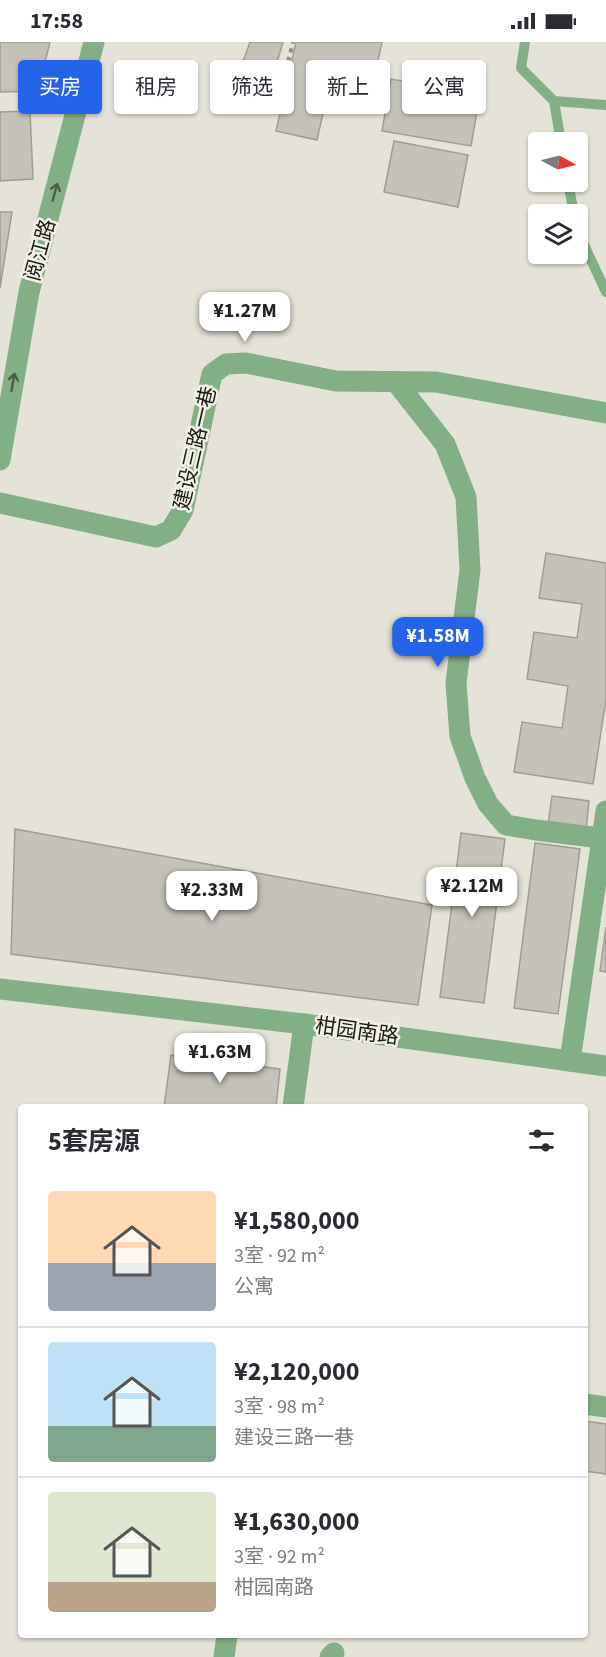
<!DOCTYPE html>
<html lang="zh">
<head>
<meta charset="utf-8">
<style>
	body { margin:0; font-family:"Source Sans 3","Noto Sans SC",sans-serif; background:#f2f2f3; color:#2b2b33; height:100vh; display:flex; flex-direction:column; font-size:22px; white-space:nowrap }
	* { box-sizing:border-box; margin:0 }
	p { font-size:20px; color:#7c7c81 }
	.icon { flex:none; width:33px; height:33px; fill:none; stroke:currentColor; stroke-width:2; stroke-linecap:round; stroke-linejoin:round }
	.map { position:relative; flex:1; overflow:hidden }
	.side { position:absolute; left:18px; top:1062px; width:570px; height:534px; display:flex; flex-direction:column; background:#fff; border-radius:6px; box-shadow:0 2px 4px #0004 }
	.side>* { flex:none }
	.guide { position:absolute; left:18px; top:18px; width:570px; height:54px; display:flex; gap:12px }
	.needle { width:39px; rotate:97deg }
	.tools { position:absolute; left:528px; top:90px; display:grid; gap:12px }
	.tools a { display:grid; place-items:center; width:60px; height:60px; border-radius:6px; background:#fff; box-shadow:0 2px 4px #0004; font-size:30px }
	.price { position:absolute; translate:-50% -51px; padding:0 14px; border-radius:12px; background:#fff; color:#222; font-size:20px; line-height:39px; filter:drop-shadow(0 2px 3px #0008) }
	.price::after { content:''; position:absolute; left:50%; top:36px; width:18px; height:14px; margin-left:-9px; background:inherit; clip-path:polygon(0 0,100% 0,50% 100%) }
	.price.selected { background:#2563eb; color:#fff }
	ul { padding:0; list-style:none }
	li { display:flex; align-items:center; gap:18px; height:150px; padding:0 30px }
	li+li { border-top:2px solid #e1e1e2 }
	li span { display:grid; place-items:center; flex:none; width:168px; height:120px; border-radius:6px; color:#555 }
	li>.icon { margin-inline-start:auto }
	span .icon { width:72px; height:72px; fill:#fffc; stroke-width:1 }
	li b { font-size:26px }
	h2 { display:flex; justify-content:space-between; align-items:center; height:72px; padding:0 30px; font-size:26px }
	.chip { padding:0 21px; border-radius:6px; background:#fff; box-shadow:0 2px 4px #0004; font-size:21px; line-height:54px }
	.chip.selected { background:#2563eb; color:#fff }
	.status { display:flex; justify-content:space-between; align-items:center; height:42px; padding:0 30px; background:#fff; direction:ltr }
	.status svg { height:16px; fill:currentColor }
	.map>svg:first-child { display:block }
</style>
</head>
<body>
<div class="status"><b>17:58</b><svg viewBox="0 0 49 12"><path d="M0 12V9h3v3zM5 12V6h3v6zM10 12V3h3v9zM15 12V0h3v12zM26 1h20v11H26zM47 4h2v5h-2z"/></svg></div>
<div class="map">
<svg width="606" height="1615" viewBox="0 0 606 1615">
	<rect width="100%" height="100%" fill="#e5e3d8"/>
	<!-- building -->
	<g fill="#c4c2b8" stroke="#9f9d93" stroke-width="1.5">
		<polygon points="0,0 50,0 38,49 0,50"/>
		<polygon points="250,0 283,0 274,30 243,20"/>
		<polygon points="296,0 382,0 367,68 326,58 317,98 276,89"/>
		<polygon points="448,29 483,35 471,104 382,89 391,37 445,46"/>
		<polygon points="30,69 33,137 0,139 0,70"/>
		<polygon points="394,99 468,113 458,165 384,150"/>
		<polygon points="0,170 12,170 0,246"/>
		<polygon points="546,511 606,521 606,657 593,742 514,730 522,680 562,686 568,644 527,637 534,590 577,596 582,562 539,556"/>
		<polygon points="552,754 589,759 586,788 548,783"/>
		<polygon points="15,787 432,863 418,963 11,912"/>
		<polygon points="461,791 505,797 484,961 440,955"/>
		<polygon points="535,801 580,807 558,972 514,966"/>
		<polygon points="606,885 606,930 600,929"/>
		<polygon points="171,1013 280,1027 276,1065 164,1065"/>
		<polygon points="585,1379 606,1382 606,1432 585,1429"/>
	</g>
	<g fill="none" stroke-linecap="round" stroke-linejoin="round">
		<!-- path -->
		<polyline stroke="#919088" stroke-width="4" stroke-dasharray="4.5 4.5" stroke-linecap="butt" points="286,28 293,0"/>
		<!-- lane -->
		<g stroke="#82af84" stroke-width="10">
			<polyline points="525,0 521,26 554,59 561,100"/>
			<polyline points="554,59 606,63"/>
			<polyline points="568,140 574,172"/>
			<polyline points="578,190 606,250"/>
		</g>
		<!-- street -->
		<g stroke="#82af84" stroke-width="21">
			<polyline points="396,340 445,402 466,455 470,528 456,641 460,694 475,736 488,762 506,783 536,788 601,796"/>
			<polyline points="0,418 29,250 94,0"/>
			<polyline points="0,461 156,495 171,488 183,468 212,332 226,322 246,321 336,339 436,340 606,371"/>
			<polyline points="0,947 304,982 606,1024"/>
			<polyline points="570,1019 606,769"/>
			<polyline points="293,1065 304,982"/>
			<polyline points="585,1362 606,1365"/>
			<polyline points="224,1615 227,1593"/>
			<polyline points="330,1615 334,1611"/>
		</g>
	</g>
	<!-- one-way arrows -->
	<defs><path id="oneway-shaft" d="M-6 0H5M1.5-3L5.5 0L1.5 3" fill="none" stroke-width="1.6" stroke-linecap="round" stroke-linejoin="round" transform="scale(1.5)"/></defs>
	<g stroke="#495e48">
		<use href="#oneway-shaft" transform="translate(55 150) rotate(-75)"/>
		<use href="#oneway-shaft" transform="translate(13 340) rotate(-80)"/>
	</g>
	<g text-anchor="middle" stroke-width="5" stroke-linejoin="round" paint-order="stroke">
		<!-- street labels -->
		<g font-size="21" fill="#1b1b17" stroke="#f2f0e5">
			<text transform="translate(40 208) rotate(-75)" y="7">阅江路</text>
			<text transform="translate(195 406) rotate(-77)" y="7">建设三路一巷</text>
			<text transform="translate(357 989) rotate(8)" y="7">柑园南路</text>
		</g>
	</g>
</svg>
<div class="tools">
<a><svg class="needle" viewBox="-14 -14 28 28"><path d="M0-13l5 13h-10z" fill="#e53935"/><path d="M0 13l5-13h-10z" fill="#7c7c81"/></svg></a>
<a><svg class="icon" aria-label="layers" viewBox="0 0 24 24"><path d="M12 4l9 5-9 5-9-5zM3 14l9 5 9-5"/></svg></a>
</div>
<b class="price" style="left:245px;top:301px">¥1.27M</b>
<b class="price selected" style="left:438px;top:626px">¥1.58M</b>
<b class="price" style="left:472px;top:876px">¥2.12M</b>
<b class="price" style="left:212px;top:880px">¥2.33M</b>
<b class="price" style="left:220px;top:1042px">¥1.63M</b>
<div class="guide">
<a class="chip selected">买房</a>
<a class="chip">租房</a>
<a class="chip">筛选</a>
<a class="chip">新上</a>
<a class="chip">公寓</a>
</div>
<section class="side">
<h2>5套房源<svg class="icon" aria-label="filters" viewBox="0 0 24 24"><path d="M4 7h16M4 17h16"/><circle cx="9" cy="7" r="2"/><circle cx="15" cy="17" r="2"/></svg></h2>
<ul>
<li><span style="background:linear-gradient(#ffd9b3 60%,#9aa5b1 0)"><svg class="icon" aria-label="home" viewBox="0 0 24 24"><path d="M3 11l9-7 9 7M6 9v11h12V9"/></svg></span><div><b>¥1,580,000</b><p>3室 · 92 m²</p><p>公寓</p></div></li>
<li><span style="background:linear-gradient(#bfe0f5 70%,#7fa58c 0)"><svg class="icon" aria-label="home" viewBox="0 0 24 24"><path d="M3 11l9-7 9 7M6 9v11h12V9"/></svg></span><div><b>¥2,120,000</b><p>3室 · 98 m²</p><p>建设三路一巷</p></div></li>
<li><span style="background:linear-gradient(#dfe7d0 75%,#b9a48a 0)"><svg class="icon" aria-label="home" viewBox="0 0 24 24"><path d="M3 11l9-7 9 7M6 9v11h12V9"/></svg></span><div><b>¥1,630,000</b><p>3室 · 92 m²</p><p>柑园南路</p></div></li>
</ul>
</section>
</div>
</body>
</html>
